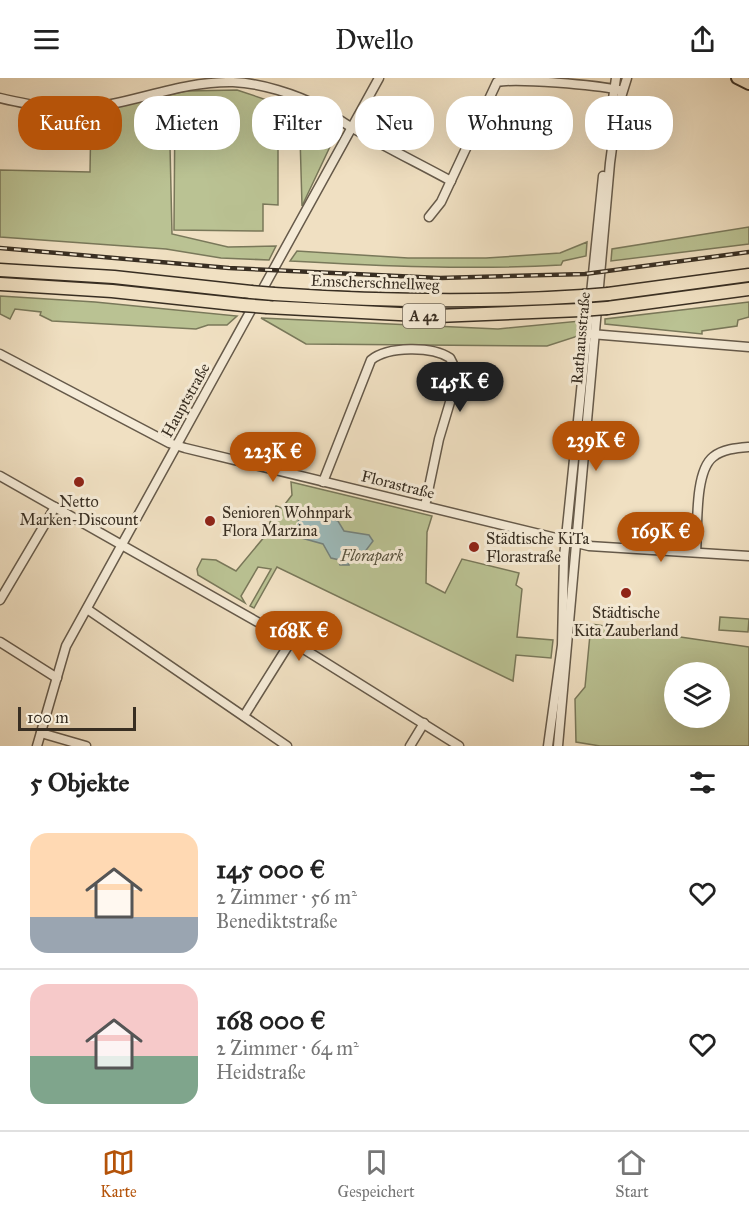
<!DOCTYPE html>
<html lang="de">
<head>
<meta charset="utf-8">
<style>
	body { margin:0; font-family:"IM FELL Great Primer",serif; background:#f6f6f6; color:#222; height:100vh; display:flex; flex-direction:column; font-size:22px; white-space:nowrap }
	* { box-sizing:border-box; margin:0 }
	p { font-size:20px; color:#767676 }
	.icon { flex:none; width:33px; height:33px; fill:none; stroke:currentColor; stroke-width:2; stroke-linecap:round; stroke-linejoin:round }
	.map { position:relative; height:668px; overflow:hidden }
	.sheet { display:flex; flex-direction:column; background:#fff; flex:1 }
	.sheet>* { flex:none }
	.hud { position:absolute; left:18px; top:18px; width:714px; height:54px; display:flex; gap:12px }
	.tools { position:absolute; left:664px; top:584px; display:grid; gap:12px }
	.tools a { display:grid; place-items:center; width:66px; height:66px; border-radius:50%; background:#fff; box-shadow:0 6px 24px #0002; font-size:30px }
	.scale { position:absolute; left:18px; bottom:15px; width:118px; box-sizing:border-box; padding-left:6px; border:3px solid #382e22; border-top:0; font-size:16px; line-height:21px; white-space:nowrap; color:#382e22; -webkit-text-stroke:4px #f5ebd7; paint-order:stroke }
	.price { position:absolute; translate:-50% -51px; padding:0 14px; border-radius:21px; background:#b45309; color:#fff; font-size:20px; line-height:39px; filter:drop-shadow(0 2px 3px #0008) }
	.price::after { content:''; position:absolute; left:50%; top:36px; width:18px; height:14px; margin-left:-9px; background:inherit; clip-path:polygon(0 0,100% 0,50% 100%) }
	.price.active { background:#222; color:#fff }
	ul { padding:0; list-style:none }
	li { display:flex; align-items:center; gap:18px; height:150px; padding:0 30px }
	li+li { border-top:2px solid #e0e0e0 }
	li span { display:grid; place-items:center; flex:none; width:168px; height:120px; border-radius:18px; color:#555 }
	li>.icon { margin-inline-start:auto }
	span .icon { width:72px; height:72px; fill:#fffc; stroke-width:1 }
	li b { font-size:26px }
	h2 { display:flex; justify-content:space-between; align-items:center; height:72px; padding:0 30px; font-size:26px }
	.chip { padding:0 21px; border-radius:24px; background:#fff; box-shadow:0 6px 24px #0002; font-size:21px; line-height:54px }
	.chip.active { background:#b45309; color:#fff }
	header { display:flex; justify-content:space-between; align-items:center; height:78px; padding:0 30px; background:#fff; font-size:27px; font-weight:600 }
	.menu { display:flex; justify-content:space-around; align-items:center; height:84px; border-top:2px solid #e0e0e0; background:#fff; font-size:16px; color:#767676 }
	.menu a { display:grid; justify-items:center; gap:3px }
	.menu .active { color:#b45309 }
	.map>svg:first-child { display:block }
</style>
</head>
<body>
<header><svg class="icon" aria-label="menu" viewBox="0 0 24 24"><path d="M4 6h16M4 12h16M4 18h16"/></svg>Dwello<svg class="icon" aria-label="share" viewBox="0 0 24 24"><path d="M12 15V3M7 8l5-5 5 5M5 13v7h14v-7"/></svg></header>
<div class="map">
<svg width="749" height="668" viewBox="0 0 749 668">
	<rect width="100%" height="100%" fill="#f0e0c2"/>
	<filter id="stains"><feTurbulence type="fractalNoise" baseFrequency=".00333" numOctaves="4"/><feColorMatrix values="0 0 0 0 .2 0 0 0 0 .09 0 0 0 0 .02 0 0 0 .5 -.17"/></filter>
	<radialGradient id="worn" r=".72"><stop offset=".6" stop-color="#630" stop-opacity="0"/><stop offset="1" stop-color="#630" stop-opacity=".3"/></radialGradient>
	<!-- green -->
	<g fill="#bac293" stroke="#79785a" stroke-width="1.5" fill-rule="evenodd">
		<polygon points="237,12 327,42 335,58 302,128 300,58 278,56 278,127 263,126 263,153 174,152 175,23 169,24 172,156 228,169 276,168 269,182 221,180 166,171 0,159 0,92 90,94 91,35 186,13"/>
		<polygon points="749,149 749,166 611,183 612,171"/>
		<path d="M587 164 586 178 563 183 561 187C471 192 380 188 290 183L297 173 408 180H486L560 175Z"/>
		<polygon points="0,218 95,224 237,238 227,247 208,247 196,251 52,243 40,237 41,234 15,231 10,241 0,236"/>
		<polygon points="749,224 749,239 738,242 737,248 702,253 702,256 605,246 605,241"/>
		<polygon points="261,240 498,251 580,243 578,258 547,268 306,266"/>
		<polygon points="291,404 432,438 427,454 426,505 445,515 462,481 519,495 516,507 522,511 517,559 553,562 551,580 516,577 513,603 277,489 254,530 250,528 271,491 258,489 241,518 245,525 198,497 197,491 202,481 216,482 236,493 265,458 276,428 282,430 292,417"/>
		<polygon points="720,539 749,541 748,554 719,552"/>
		<path d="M591 546 749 569V668H600L576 664 575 621 585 609ZM675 594H720V639H675Z"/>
	</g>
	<!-- water -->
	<polygon fill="#9dbbbb" stroke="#75837e" stroke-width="1.5" points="314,435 338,443 344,453 369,457 373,463 361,479 348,484 349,487 340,487 339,485 344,483 331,480 323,466 298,459 294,455 299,441"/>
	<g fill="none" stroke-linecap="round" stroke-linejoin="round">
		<!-- minor casing -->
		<g stroke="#665a4a" stroke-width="11">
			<g id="minor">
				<path d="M0 20C31 27 62 34 95 29 142 22 185 3 233 4 260 5 296 16 320 29 331 35 340 43 351 49 383 68 418 85 451 103"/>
				<polyline points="607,62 616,0"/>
				<path d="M429 139 441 124 497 4C517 0 596 7 619 12"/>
				<polyline points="591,256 749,269"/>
				<polyline points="0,276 169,365 185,370 589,468 749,478"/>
				<polyline points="0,398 291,563 459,668"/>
				<path d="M323 404 371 282C388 268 432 268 450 280L456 292V304L439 361 425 428"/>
				<path d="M696 474C698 451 694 394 713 379 723 371 737 370 749 369"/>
				<polyline points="0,522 55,429"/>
				<polyline points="87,531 287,668"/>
				<polyline points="0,564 57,600"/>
				<polyline points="244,638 291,563"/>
				<polyline points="41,655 86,668"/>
				<polyline points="37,668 66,568 379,0"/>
				<polyline points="410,668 424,645"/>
				<polyline points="548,668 562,567 564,479 603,98"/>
				<polyline points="558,668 610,85 617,32 627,0"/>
			</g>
		</g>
		<!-- major casing -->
		<g stroke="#382e22" stroke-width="14">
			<polyline id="major" points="737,0 749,6"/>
		</g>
		<!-- highway casing -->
		<g stroke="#382e22" stroke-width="15">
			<g id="highway">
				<polyline points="0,192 114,199 251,214"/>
				<polyline points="0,206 112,213 243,227"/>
				<path d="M274 216C377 223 479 225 583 218"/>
				<polyline points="608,216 749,197"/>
				<polyline points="267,229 437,238 581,232"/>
				<polyline points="607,230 749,211"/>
			</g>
		</g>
		<!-- minor -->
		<use href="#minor" stroke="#f5ebd7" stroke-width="8"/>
		<!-- major -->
		<use href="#major" stroke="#f0e0c2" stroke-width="10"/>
		<!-- highway -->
		<use href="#highway" stroke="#f0e0c2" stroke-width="12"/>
		<!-- rail casing -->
		<g stroke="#382e22" stroke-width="4.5">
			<polyline id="rail" points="0,170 229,190 440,200 585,196 749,174"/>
		</g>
		<!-- rail -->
		<use href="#rail" stroke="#f5ebd7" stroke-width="2" stroke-dasharray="7" stroke-linecap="butt"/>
		<!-- highway-bridge casing -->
		<g stroke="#382e22" stroke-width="15" stroke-linecap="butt">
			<g id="highway-bridge">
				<polyline points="251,214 274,216"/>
				<polyline points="583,218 608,216"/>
				<polyline points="243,227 267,229"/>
				<polyline points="581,232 607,230"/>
			</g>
		</g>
		<!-- highway-bridge -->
		<use href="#highway-bridge" stroke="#f0e0c2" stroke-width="12"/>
	</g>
	<!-- markers -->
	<g fill="#8f2418" stroke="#f5ebd7" stroke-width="2">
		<circle cx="79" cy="404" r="6"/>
		<circle cx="210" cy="443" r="6"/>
		<circle cx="474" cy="469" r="6"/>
		<circle cx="626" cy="515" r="6"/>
	</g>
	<g text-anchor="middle" stroke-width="6" stroke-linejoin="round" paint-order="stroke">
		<!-- shield labels -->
		<rect fill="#f5ebd7" stroke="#716758" stroke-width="1.5" x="403" y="226" width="42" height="24" rx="4.5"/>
		<g font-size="15" font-weight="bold" fill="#382e22">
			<text x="424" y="243">A 42</text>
		</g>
		<!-- street labels -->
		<g font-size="16" fill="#382e22" stroke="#f5ebd7">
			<text transform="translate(375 204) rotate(2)" y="6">Emscherschnellweg</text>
			<text transform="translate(580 260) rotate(-85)" y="6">Rathausstraße</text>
			<text transform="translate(185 322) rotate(-61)" y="6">Hauptstraße</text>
			<text transform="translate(398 406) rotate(14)" y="6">Florastraße</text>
		</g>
		<!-- poi labels -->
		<g font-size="16" fill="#382e22" stroke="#f5ebd7">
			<text x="79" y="429">Netto<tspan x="79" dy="18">Marken-Discount</tspan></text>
			<text x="222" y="440" text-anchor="start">Senioren Wohnpark<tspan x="222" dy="18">Flora Marzina</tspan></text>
			<text x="486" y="466" text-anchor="start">Städtische KiTa<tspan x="486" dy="18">Florastraße</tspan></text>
			<text x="626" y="540">Städtische<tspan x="626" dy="18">Kita Zauberland</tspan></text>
		</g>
		<!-- park labels -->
		<g font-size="16" font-style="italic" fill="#58533e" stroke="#f5ebd7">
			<text x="372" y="483">Florapark</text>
		</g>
	</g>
	<rect width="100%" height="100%" filter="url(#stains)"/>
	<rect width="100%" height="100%" fill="url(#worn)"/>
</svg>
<div class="tools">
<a><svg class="icon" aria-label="layers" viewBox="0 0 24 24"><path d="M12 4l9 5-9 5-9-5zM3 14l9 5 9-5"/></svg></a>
</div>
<div class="scale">100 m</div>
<b class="price active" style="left:460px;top:335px">145K €</b>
<b class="price" style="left:596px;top:394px">239K €</b>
<b class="price" style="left:273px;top:405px">223K €</b>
<b class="price" style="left:661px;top:485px">169K €</b>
<b class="price" style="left:299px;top:584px">168K €</b>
<div class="hud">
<a class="chip active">Kaufen</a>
<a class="chip">Mieten</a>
<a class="chip">Filter</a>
<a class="chip">Neu</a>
<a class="chip">Wohnung</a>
<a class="chip">Haus</a>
</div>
</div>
<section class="sheet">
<h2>5 Objekte<svg class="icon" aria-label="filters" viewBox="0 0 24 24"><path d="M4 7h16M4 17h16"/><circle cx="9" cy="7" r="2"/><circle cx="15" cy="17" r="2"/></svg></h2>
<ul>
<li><span style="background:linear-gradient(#ffd9b3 70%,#9aa5b1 0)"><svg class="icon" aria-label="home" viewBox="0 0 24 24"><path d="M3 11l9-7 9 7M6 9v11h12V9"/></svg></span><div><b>145 000 €</b><p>2 Zimmer · 56 m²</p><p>Benediktstraße</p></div><svg class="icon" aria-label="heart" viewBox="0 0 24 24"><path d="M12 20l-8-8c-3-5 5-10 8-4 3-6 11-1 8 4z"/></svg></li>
<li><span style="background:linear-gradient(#f6c9c9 60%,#7fa58c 0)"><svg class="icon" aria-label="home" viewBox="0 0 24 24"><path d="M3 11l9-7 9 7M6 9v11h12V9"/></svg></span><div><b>168 000 €</b><p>2 Zimmer · 64 m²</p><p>Heidstraße</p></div><svg class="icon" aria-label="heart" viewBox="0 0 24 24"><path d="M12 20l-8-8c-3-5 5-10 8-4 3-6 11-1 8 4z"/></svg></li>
</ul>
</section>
<nav class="menu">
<a class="active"><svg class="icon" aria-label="map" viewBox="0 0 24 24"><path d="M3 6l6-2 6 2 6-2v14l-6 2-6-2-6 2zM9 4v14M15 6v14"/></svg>Karte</a>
<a><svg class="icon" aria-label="saved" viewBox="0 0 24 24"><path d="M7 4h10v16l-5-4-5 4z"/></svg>Gespeichert</a>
<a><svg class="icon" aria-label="home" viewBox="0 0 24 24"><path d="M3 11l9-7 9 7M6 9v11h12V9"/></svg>Start</a>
</nav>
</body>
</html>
